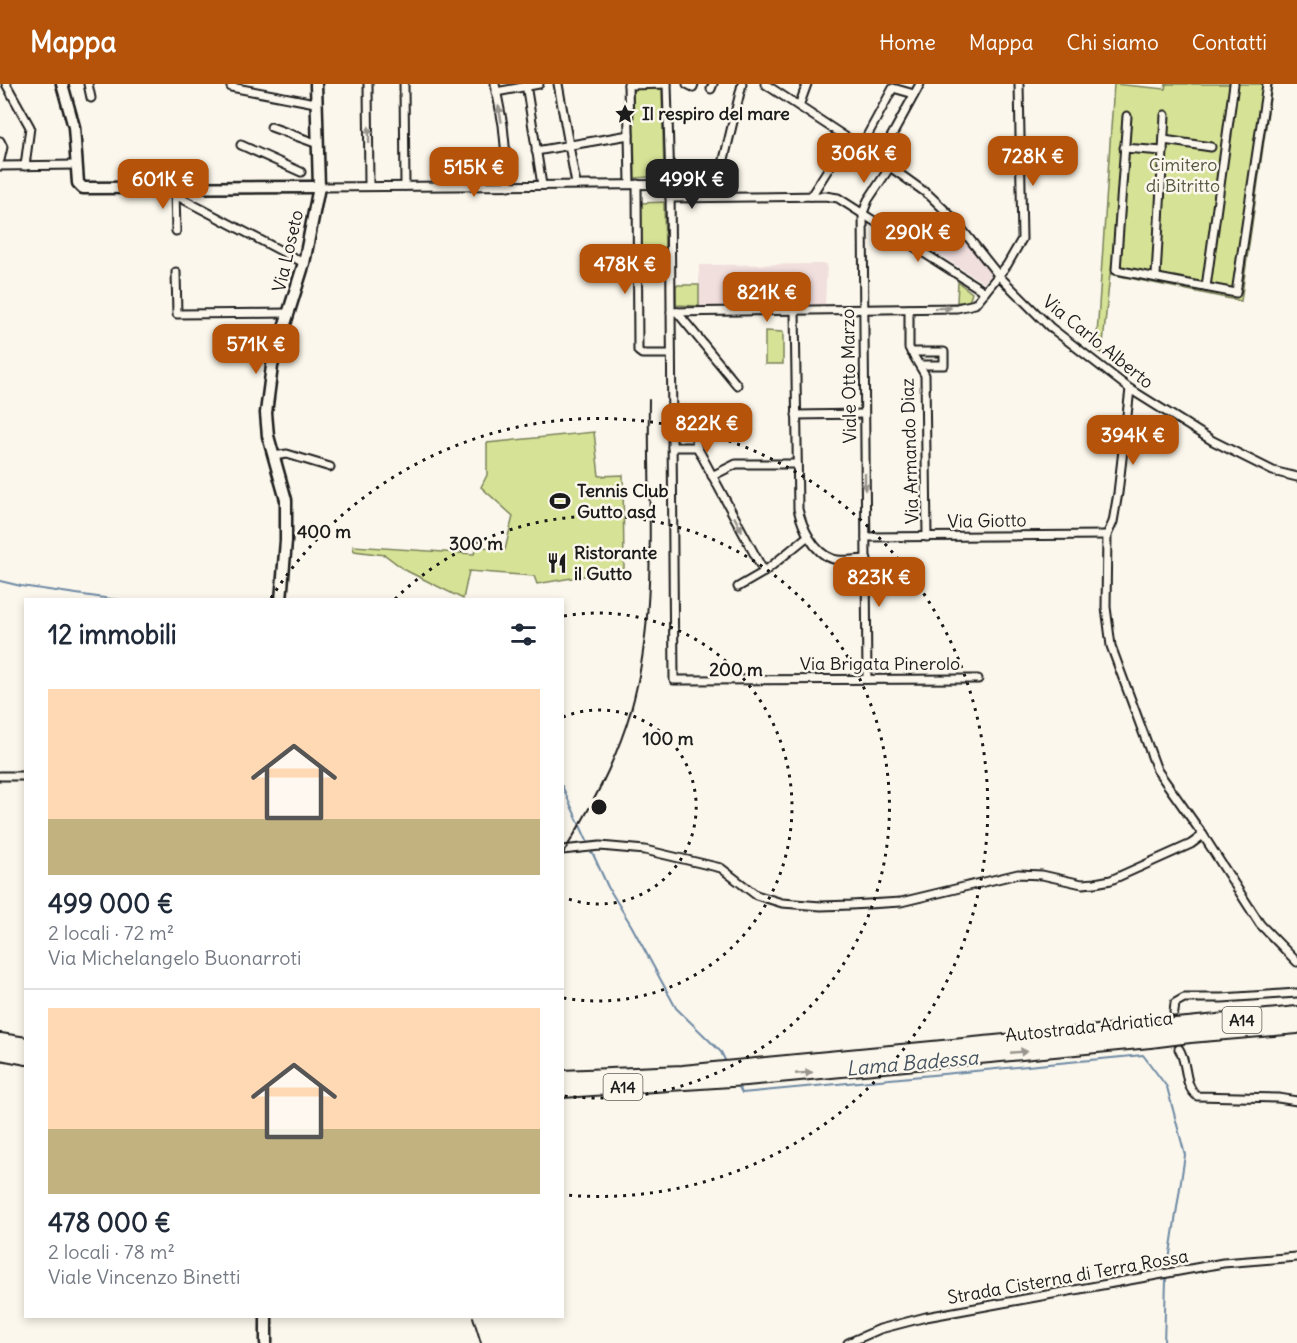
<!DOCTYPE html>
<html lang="it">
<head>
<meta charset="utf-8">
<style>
	body { margin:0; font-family:Delius,sans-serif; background:#f2f2f3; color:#1f2937; height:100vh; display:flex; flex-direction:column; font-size:22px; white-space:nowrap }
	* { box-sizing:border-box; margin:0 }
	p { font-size:20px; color:#747a83 }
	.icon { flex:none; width:33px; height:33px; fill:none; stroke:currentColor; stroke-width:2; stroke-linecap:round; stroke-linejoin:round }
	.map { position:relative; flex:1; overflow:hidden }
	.sheet { position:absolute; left:24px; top:514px; width:540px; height:720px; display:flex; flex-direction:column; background:#fff; border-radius:0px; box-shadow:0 3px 9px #0003 }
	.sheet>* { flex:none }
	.price { position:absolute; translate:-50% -51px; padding:0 14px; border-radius:12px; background:#b45309; color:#fff; font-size:20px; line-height:39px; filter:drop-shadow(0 2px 3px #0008) }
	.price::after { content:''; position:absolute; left:50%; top:36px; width:18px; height:14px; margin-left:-9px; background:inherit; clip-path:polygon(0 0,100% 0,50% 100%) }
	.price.selected { background:#222; color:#fff }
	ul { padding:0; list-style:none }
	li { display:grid; align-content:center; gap:12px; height:318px; padding:0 24px }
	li+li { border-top:2px solid #e0e1e3 }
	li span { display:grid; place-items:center; height:186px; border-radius:0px; color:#555 }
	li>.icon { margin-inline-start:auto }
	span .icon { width:108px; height:108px; fill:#fffc; stroke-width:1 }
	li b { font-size:26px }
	h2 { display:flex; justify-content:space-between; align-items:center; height:72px; padding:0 24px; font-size:26px }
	header { display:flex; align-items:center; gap:36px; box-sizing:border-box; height:84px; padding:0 30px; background:#b45309; color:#fff }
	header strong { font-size:28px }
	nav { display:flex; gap:33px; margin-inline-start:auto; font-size:21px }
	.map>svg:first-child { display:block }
</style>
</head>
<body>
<header>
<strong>Mappa</strong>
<nav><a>Home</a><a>Mappa</a><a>Chi siamo</a><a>Contatti</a></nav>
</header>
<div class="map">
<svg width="1297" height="1259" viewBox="0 0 1297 1259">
	<rect width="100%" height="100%" fill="#fbf7ec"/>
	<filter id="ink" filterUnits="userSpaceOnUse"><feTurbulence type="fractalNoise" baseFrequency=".0167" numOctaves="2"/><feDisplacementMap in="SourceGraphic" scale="12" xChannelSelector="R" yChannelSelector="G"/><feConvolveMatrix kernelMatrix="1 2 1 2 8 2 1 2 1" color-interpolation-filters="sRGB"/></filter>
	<g filter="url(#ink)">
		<!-- built -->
		<g fill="#f1dfde">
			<polygon points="945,130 992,190 984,199 925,162"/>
			<polygon points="827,180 825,220 699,222 699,181"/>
		</g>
		<!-- green -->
		<g fill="#d6e396" stroke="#798059" stroke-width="1.5">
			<polygon points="1114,0 1165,5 1166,0 1272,0 1241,217 1110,190 1102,269 1096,266"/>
			<polygon points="633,5 662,5 664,92 635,94"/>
			<polygon points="664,118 665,175 642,175 641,119"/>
			<polygon points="958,198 972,209 969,218 957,218"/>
			<polygon points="676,201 699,201 699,222 676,221"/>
			<polygon points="765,247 783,248 783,280 765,280"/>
			<polygon points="594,348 599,392 623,391 624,485 537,500 534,492 469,487 463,515 405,486 385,471 354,467 353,462 474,470 476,462 505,466 513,432 481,403 487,391 487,359"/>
		</g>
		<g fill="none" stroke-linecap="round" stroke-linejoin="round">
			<!-- stream -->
			<g stroke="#6e89a4" stroke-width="2">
				<polyline points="0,497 21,502 118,516"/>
				<polyline points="562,702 608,803 631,841 676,924 721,968 726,978"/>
				<polyline points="737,999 742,1009 1143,971 1167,1003 1185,1071 1166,1196 1164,1259"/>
			</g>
			<!-- street casing -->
			<g stroke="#1c1c1c" stroke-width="11">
				<g id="street">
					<polyline points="6,0 30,43 25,82"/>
					<polyline points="88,0 91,14"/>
					<polyline points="368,0 369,102"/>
					<polyline points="404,0 405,102"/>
					<polyline points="495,0 503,41 509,102"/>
					<polyline points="526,0 542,101"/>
					<polyline points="558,0 576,100"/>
					<polyline points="628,0 630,100"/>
					<polyline points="667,0 670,100 674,596 978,595"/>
					<polyline points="687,0 693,3 694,0"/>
					<polyline points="765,0 879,75 929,111 953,134 999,192 1050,243 1130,305 1213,357 1273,387 1297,393"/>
					<polyline points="628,1 667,0"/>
					<polyline points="231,3 315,19"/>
					<polyline points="711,5 713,0"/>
					<polyline points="496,8 539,0"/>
					<polyline points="799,22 807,0"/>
					<polyline points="1127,32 1116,186 1236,209 1267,0"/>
					<polyline points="271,43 318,60"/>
					<polyline points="1164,56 1211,63"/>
					<polyline points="0,57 3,63 0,76"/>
					<polyline points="241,61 301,88"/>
					<polyline points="861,63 893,4 914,10"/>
					<polyline points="1124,64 1163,67"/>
					<polyline points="536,67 629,51"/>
					<polyline points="879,75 920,0"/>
					<polyline points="0,82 77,81"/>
					<polyline points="637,100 638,267 642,270 671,270"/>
					<polyline points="319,103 718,100"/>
					<polyline points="175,109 176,147"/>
					<polyline points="175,111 304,179"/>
					<polyline points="811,112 848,54"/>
					<polyline points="715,113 742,0"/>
					<polyline points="670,114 825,112 838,114 985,208"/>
					<polyline points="176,188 177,230 290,229"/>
					<polyline points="1156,192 1165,31"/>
					<polyline points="1206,203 1234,0"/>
					<polyline points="909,225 909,264 925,291 927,453"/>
					<path d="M795 227 798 425C802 442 813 469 833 475 842 478 856 475 867 475"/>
					<polyline points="671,228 957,224 975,220 1007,181 1022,155 1019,0"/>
					<polyline points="677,228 737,301"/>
					<polyline points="911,268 944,268 944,281 920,281"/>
					<polyline points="796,331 864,330"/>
					<polyline points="672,363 697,363 696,355 727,333 733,333"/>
					<polyline points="697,363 764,488"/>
					<polyline points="273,372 287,370 330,383"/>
					<polyline points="712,392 736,380 797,380"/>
					<polyline points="866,453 1107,451"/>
					<polyline points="738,503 764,488 808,452"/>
					<polyline points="867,595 863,129 868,116 890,83"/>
					<polyline points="0,692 26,692"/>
					<polyline points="1203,751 1260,840 1297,878"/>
					<polyline points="562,766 600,762 645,766 721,784 756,811 782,819 821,822 851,821 901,818 1018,790 1042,791 1082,800 1095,799 1111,796 1191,760 1203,751 1157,686 1111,562 1106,523 1107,451 1113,438 1118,409 1130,305"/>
					<polyline points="1174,928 1175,919 1184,914 1222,914 1297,909"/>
					<path d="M1179 965C1188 979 1183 1001 1197 1012L1278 1014 1297 1017"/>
					<polyline points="848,1259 880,1245 926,1233 1223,1179 1297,1173"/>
				</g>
			</g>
			<!-- secondary casing -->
			<g stroke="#1c1c1c" stroke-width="15">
				<g id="secondary">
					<polyline points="62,0 74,43 78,99 83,104 319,103"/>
					<polyline points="281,516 286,457 286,416 268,352 266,329 272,282 304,179 319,103 316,0"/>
					<polyline points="266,1233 266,1259"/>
				</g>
			</g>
			<!-- highway casing -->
			<g stroke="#1c1c1c" stroke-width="18">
				<g id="highway">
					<polyline points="1188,941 1297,930"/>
					<polyline points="1190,951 1297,942"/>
					<polyline points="0,957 26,961"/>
					<polyline points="0,968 26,973"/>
					<polyline points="562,994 683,989 1149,944"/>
					<polyline points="562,1006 746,994 1150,956"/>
				</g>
			</g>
			<!-- street -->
			<use href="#street" stroke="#fbf7ec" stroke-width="7"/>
			<!-- secondary -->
			<use href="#secondary" stroke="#fbf7ec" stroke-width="10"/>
			<!-- highway -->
			<use href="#highway" stroke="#fbf7ec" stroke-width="14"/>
			<!-- rail -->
			<g stroke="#1c1c1c" stroke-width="2">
				<path d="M562 771C590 725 616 678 631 626 659 526 647 419 649 316"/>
				<polyline points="473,1233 481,1259"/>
			</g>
			<!-- highway-bridge casing -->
			<g stroke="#1c1c1c" stroke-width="18" stroke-linecap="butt">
				<g id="highway-bridge">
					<polyline points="1149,944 1188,941"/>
					<polyline points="1150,956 1190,951"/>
				</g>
			</g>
			<!-- highway-bridge -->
			<use href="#highway-bridge" stroke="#fbf7ec" stroke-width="14"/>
		</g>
		<!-- one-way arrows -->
		<defs><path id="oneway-solid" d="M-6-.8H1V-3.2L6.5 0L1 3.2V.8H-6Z" transform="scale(1.5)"/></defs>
		<g fill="#97948e">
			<use href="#oneway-solid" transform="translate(500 30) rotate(-101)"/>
			<use href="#oneway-solid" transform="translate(369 51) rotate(-91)"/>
			<use href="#oneway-solid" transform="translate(943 224) rotate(-1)"/>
			<use href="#oneway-solid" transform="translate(865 398) rotate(90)"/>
			<use href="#oneway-solid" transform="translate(738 440) rotate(62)"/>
			<use href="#oneway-solid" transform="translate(1019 968) rotate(-5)"/>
			<use href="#oneway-solid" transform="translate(804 989) rotate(-5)"/>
		</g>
	</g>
	<!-- distance rings -->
	<g fill="none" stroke="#1c1c1c" stroke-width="3" stroke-dasharray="3 6">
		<path d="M563 633A97 97 0 1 1 563 813"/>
		<path d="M564 532A194 194 0 1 1 564 914"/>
		<path d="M395 515A291 291 0 1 1 564 1012"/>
		<path d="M271 514A389 389 0 1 1 565 1111"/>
	</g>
	<!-- icons -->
	<defs>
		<g id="sight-bare" transform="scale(1.62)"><path d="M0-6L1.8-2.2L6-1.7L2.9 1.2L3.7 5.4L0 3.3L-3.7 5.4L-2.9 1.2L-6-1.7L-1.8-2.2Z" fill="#1c1c1c" stroke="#fbf7ec" stroke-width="2.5" paint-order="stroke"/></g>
		<g id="stadium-bare" transform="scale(1.62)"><path d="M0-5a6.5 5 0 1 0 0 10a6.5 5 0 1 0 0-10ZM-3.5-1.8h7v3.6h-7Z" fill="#1c1c1c" stroke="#fbf7ec" stroke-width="2.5" paint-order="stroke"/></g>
		<g id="restaurant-bare" transform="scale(1.62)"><path d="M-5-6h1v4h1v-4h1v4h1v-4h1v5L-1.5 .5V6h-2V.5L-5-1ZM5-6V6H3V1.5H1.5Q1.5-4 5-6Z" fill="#1c1c1c" stroke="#fbf7ec" stroke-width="2.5" paint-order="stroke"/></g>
	</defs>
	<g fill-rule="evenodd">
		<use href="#sight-bare" x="625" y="30"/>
		<use href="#stadium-bare" x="560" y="417"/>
		<use href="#restaurant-bare" x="557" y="479"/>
	</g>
	<g text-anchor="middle" stroke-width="5" stroke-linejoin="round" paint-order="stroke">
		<!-- shield labels -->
		<g fill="#fbf7ec" stroke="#5f5e5a" stroke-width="1.5">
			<rect x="1222.5" y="923" width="39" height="26" rx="4.5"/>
			<rect x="603.5" y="990" width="39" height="26" rx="4.5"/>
		</g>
		<g font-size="16" font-weight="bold" fill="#1c1c1c">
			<text x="1242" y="942">A14</text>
			<text x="623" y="1009">A14</text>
		</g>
		<!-- poi labels -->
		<g font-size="18" font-weight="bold" fill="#1c1c1c" stroke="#fbf7ec" text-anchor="start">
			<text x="642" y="36">Il respiro del mare</text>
			<text x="577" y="413">Tennis Club<tspan x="577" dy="21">Gutto asd</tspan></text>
			<text x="574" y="475">Ristorante<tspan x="574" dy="21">il Gutto</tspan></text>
		</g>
		<!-- park labels -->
		<g font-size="18" fill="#545841" stroke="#fbf7ec">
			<text x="1183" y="87">Cimitero<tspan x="1183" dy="21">di Bitritto</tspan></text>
		</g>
		<!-- street labels -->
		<g font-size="18" fill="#1c1c1c" stroke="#fbf7ec">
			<text transform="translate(288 167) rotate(-77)" y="6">Via Loseto</text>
			<text transform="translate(1098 258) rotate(39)" y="6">Via Carlo Alberto</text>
			<text transform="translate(849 292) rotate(-91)" y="6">Viale Otto Marzo</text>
			<text transform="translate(910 367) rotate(-92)" y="6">Via Armando Diaz</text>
			<text transform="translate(987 437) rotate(-1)" y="6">Via Giotto</text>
			<text x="880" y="586">Via Brigata Pinerolo</text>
			<text transform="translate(1089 943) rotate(-6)" y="6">Autostrada Adriatica</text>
			<text transform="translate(1068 1193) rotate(-10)" y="6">Strada Cisterna di Terra Rossa</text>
		</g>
		<!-- water labels -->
		<g font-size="20" font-style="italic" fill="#455360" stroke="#fbf7ec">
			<text transform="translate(912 979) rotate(-5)" y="7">Lama Badessa</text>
		</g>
	</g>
	<circle cx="599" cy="723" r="9" fill="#1c1c1c" stroke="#fbf7ec" stroke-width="3"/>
	<g font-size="18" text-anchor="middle" font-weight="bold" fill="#1c1c1c" stroke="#fbf7ec" stroke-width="5" stroke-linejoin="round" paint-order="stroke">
		<text x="324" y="454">400 m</text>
		<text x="476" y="466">300 m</text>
		<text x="736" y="592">200 m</text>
		<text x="668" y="661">100 m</text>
	</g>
</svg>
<b class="price" style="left:864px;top:100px">306K €</b>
<b class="price" style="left:1033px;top:103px">728K €</b>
<b class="price" style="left:474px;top:114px">515K €</b>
<b class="price" style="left:163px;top:126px">601K €</b>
<b class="price selected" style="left:692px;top:126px">499K €</b>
<b class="price" style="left:918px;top:179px">290K €</b>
<b class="price" style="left:625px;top:211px">478K €</b>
<b class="price" style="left:767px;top:239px">821K €</b>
<b class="price" style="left:256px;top:291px">571K €</b>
<b class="price" style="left:707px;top:370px">822K €</b>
<b class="price" style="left:1133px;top:382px">394K €</b>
<b class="price" style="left:879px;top:524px">823K €</b>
<section class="sheet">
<h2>12 immobili<svg class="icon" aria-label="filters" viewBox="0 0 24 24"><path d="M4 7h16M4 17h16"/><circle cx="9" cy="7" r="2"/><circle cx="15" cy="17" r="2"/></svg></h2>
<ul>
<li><span style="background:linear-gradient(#ffd9b3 70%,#c2b280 0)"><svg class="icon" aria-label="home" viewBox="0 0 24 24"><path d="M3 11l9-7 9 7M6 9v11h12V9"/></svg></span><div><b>499 000 €</b><p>2 locali · 72 m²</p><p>Via Michelangelo Buonarroti</p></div></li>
<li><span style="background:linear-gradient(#ffd9b3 65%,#c2b280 0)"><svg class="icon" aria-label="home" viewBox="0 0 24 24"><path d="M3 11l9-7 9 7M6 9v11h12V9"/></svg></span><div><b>478 000 €</b><p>2 locali · 78 m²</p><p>Viale Vincenzo Binetti</p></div></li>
</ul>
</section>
</div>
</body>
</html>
